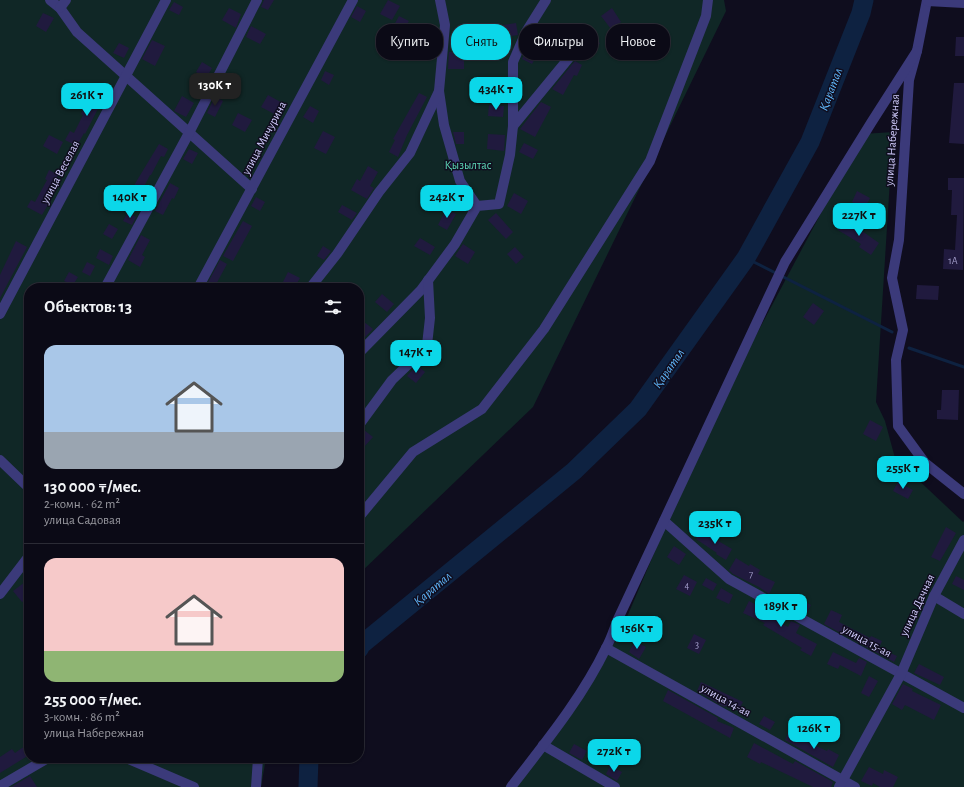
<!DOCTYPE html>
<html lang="ru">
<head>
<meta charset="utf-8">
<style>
	body { margin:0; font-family:"Alegreya Sans",sans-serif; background:#191823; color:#f1f3f6; height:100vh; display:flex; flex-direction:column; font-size:15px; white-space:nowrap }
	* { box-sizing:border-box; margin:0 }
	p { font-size:13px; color:#9a9aa1 }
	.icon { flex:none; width:22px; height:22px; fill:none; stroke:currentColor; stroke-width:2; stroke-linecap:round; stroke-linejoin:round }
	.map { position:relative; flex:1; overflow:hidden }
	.panel { position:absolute; left:24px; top:283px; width:340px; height:480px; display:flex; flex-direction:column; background:#0b0a16; border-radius:16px; box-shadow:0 1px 3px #0004,0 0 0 1px #2b2b35 }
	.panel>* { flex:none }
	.hud { position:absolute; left:376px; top:24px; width:380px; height:36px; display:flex; gap:8px }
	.price { position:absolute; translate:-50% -34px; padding:0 9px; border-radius:8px; background:#0bd7e9; color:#111; font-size:13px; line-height:26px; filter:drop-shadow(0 1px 2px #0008) }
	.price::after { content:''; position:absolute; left:50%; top:24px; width:12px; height:9px; margin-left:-6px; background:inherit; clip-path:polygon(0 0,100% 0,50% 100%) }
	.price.current { background:#222; color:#fff }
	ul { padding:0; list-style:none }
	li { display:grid; align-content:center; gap:8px; height:212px; padding:0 20px }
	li+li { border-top:1px solid #2b2b35 }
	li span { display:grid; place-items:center; height:124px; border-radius:12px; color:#555 }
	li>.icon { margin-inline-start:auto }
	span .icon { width:72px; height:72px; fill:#fffc; stroke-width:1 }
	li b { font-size:17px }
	h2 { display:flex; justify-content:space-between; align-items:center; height:48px; padding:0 20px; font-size:17px }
	.pill { padding:0 14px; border-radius:16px; background:#0b0a16; box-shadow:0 1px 3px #0004,0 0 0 1px #2b2b35; font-size:14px; line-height:36px }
	.pill.current { background:#0bd7e9; color:#111 }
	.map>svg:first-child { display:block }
</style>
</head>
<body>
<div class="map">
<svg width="964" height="787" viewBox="0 0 964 787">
	<rect width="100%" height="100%" fill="#0f0d1e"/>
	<!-- green -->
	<g fill="#102726">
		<polygon points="0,0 724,0 726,11 533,407 359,574 359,288 29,288 29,758 266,758 261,787 0,787"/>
		<polygon points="893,132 876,402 885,421 895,458 963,522 964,521 964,787 505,787 582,698 621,631 710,422 863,134"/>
	</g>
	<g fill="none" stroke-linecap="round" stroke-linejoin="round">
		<!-- stream -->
		<g stroke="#0e2241" stroke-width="3">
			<polyline points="746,258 892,332"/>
			<polyline points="909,348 964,367"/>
		</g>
		<!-- river -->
		<g stroke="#0e2241" stroke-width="19">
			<polyline points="359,649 361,645 574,471 638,409 746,258 810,142 861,13 864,0"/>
			<polyline points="308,787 309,758"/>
		</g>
	</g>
	<!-- building -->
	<g fill="#201a3e">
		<polygon points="264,0 274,0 268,10 261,7"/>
		<polygon points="388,0 400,6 392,20 380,14"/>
		<polygon points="174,2 183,7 179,15 169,10"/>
		<polygon points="357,6 366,11 360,22 351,17"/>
		<polygon points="229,8 241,14 236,28 222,20"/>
		<polygon points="612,8 621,22 611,29 601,16"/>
		<polygon points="43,13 54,18 46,32 36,26"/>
		<polygon points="399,16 409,21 401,34 392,29"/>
		<polygon points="516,23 518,35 505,37 503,25"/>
		<polygon points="251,26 266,34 260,44 246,37"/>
		<polygon points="956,37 964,37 964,56 955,56"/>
		<polygon points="593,39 600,43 594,53 586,49"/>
		<polygon points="152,40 165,46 155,66 142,59"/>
		<polygon points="553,40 563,45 558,55 548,50"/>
		<polygon points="483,41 498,43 497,53 482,52"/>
		<polygon points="119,43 129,48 124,58 113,53"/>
		<polygon points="527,48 538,53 532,64 522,59"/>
		<polygon points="449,52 464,52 464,69 448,69"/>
		<polygon points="575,61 582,65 577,76 574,75 563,95 552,89"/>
		<polygon points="202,62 212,68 206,78 196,72"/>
		<polygon points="325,71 334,75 329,85 321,80"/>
		<polygon points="954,83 964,83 964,144 949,143"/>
		<polygon points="98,87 109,93 105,100 103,99 85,134 84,133 77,146 65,140 70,131 74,133 83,115 81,114 85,105 88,107"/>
		<polygon points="419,93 427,97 407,135 398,157 389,152 395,140 393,139"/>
		<polygon points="268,95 286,105 280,117 261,107"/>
		<polygon points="182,96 194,103 186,117 174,111"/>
		<polygon points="215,96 223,101 215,117 207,113"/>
		<polygon points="541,102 551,107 535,137 520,129"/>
		<polygon points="489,105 504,106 503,117 488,116"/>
		<polygon points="310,106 319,111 313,123 303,117"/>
		<polygon points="238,113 252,120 245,132 232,125"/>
		<polygon points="323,131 335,137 326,154 314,148"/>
		<polygon points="453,132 464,132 464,144 456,144"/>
		<polygon points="488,134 505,135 504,151 487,149"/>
		<polygon points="49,135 63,142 57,154 43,146"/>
		<polygon points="524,143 538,150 533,159 519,152"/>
		<polygon points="159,144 168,149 164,157 161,156 151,175 150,175 132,210 124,206 136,182"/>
		<polygon points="189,149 198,153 192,164 183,159"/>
		<polygon points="368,166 378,172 370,186 374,188 367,199 351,190 357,179 360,181"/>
		<polygon points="49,170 58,175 52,186 57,189 42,215 27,207 31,200 35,202 47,180 45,179"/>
		<polygon points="948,178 964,178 963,270 943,269 944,249 955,250 957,215 951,215 952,190 948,190"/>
		<polygon points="170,183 179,188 174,199 172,198 163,215 155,211"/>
		<polygon points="857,191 870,198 865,208 852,202"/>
		<polygon points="514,193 528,201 521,214 507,206"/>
		<polygon points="256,197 265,202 260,211 251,206"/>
		<polygon points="342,205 357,213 352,220 338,212"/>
		<polygon points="446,209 456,214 447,230 438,225"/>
		<polygon points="128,212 136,217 132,225 123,221"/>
		<polygon points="496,213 513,232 506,239 488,220"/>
		<polygon points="845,219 879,243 871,255 859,247 861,244 838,230"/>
		<polygon points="243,221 252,226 233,261 223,256"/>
		<polygon points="109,224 118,229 112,239 103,234"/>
		<polygon points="141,235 150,240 142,255 145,257 140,267 128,260"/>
		<polygon points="420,238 435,247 430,255 414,246"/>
		<polygon points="16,241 27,247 0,298 0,275"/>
		<polygon points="463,244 475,252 468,264 455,256"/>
		<polygon points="323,246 331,251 324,260 317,256"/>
		<polygon points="515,247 524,257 516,264 507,254"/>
		<polygon points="100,249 113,256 109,265 96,258"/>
		<polygon points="220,260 227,264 214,288 205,288"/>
		<polygon points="87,262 95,266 90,276 82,272"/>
		<polygon points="69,272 78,277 73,285 64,281"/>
		<polygon points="288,272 300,278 294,288 283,282"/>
		<polygon points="917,285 939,286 938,300 916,299"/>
		<polygon points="382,294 394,304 387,312 375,302"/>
		<polygon points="813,303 824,311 814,325 803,317"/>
		<polygon points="359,318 373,329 359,343"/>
		<polygon points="417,365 425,372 416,383 407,376"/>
		<polygon points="942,390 959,390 958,420 937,419 937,410 941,410"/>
		<polygon points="870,420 883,427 876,441 863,434"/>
		<polygon points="364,430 373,437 364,447 359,443 359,431"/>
		<polygon points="898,482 913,490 908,499 893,491"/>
		<polygon points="946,527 956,533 940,561 931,557"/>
		<polygon points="701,531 732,549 726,560 716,554 717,553 696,539"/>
		<polygon points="674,546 686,554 679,565 667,557"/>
		<polygon points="736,558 749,566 750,564 760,570 758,574 775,582 769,594 759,587 733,574 729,570"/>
		<polygon points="684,575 697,582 690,596 676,589"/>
		<polygon points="956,576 964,580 964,590 952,584"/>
		<polygon points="706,578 717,584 713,591 702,585"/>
		<polygon points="29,579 29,597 22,602 13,591"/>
		<polygon points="721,588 733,595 729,604 716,598"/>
		<polygon points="797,598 811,605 806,614 793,606"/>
		<polygon points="749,601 762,608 760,611 788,627 791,621 800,625 796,633 817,644 811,656 800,650 802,648 763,625 765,623 743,613"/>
		<polygon points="831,610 842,615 839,622 870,638 871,636 882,641 879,648 897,656 894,662 824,624"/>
		<polygon points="694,634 706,640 699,654 687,648"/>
		<polygon points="635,641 646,647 639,659 629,652"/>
		<polygon points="833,652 856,663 859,658 867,662 861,676 840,665 838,669 827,664"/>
		<polygon points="919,664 944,677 940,685 914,673"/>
		<polygon points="869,676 878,681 869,697 861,693"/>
		<polygon points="701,682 743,702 738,711 726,706 724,707 697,691"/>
		<polygon points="903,684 913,689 912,691 941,705 934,720 905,705 902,710 892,704"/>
		<polygon points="668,690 718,718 717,721 734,728 730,738 663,701"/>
		<polygon points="764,716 775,722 770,730 759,724"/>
		<polygon points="788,733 827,751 828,749 839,755 833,767 785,740"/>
		<polygon points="29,743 29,755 0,773 0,757 12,749 15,753"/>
		<polygon points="754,743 793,764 795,761 833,782 831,787 813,787 761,762 760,764 747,757"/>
		<polygon points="574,744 587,751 582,760 569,753"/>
		<polygon points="610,766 622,772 617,781 606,774"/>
		<polygon points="869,767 883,774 884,770 898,777 893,787 880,787 873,783 872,786 861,781"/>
		<polygon points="30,776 37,787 11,787"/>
	</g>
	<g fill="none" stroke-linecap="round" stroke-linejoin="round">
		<!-- minor -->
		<g stroke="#3b3a7a" stroke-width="10">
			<polyline points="50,0 60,8 77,32 252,189"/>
			<polyline points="440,0 445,25 439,91 444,125 460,181 477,206"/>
			<polyline points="927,0 917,51 909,80 899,240 892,278 903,330 896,360 898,426 925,463 964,494"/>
			<polyline points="927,1 964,3"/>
			<polyline points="60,8 66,0"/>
			<polyline points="513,126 587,36"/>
			<polyline points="105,288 189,133 257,0"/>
			<polyline points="198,288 353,0"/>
			<polyline points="310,288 337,254 379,192 410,153 439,91"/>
			<polyline points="0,314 166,0"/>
			<polyline points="359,353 421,290 455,244 477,206 499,204 510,155 513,126 513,62 526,32 546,0"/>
			<polyline points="359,425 392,380 416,357 427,345 430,318 428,280"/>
			<polyline points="0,460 29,488"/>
			<polyline points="359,517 413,452 482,409 544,329 650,161 706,16 708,0"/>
			<polyline points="664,521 729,579 964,708"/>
			<polyline points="0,594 29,556"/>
			<polyline points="934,596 964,614"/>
			<polyline points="606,648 855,787"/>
			<polyline points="543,745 615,787"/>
			<polyline points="126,758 194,787"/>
			<polyline points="0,786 48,758"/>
			<polyline points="256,787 258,758"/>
			<path d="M511 787C545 743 582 698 606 648 611 639 614 629 618 619L785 262 871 123 917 51"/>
			<polyline points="839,787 901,674 934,596 964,540"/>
		</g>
	</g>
	<g text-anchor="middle" stroke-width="3" stroke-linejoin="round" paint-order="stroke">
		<!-- number labels -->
		<g font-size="10" fill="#a5a0cd">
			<text x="953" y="264">1А</text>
			<text x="751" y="578">7</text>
			<text x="687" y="589">4</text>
			<text x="697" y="648">3</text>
		</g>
		<!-- street labels -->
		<g font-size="12" fill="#d1ccfd" stroke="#0f0d1e">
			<text transform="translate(264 138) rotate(-62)" y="4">улица Мичурина</text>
			<text transform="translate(892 140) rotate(-86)" y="4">улица Набережная</text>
			<text transform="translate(60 172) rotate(-62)" y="4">улица Веселая</text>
			<text transform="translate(917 605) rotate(-65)" y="4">улица Дачная</text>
			<text transform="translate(867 641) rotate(29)" y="4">улица 15-ая</text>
			<text transform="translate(726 700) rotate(29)" y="4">улица 14-ая</text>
		</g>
		<!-- park labels -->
		<g font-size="12" fill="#5dd8b7" stroke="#0f0d1e">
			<text x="468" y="169">Қызылтас</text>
		</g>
		<!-- water labels -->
		<g font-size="13" font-style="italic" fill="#5fb4f7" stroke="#0f0d1e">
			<text transform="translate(830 89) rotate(-69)" y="5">Қаратал</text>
			<text transform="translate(668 368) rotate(-55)" y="5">Қаратал</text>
			<text transform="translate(432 588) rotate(-40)" y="5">Қаратал</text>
		</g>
	</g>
</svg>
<b class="price current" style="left:215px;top:107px">130K ₸</b>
<b class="price" style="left:496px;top:111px">434K ₸</b>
<b class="price" style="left:87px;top:117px">261K ₸</b>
<b class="price" style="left:130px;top:219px">140K ₸</b>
<b class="price" style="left:447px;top:219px">242K ₸</b>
<b class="price" style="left:859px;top:237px">227K ₸</b>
<b class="price" style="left:416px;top:374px">147K ₸</b>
<b class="price" style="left:903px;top:490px">255K ₸</b>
<b class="price" style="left:715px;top:545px">235K ₸</b>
<b class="price" style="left:781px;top:628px">189K ₸</b>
<b class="price" style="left:637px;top:650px">156K ₸</b>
<b class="price" style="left:814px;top:750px">126K ₸</b>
<b class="price" style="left:614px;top:773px">272K ₸</b>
<div class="hud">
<a class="pill">Купить</a>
<a class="pill current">Снять</a>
<a class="pill">Фильтры</a>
<a class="pill">Новое</a>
</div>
<section class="panel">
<h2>Объектов: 13<svg class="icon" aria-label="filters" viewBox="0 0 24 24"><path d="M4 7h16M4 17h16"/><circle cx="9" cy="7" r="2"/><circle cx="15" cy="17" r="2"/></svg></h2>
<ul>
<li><span style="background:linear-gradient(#a9c7e8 70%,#9aa5b1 0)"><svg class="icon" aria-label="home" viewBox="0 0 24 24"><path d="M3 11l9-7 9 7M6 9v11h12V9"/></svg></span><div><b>130 000 ₸/мес.</b><p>2-комн. · 62 m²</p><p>улица Садовая</p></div></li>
<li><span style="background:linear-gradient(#f6c9c9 75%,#8fb573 0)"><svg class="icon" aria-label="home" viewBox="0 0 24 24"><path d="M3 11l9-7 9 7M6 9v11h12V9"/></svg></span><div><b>255 000 ₸/мес.</b><p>3-комн. · 86 m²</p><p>улица Набережная</p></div></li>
</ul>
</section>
</div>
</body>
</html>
